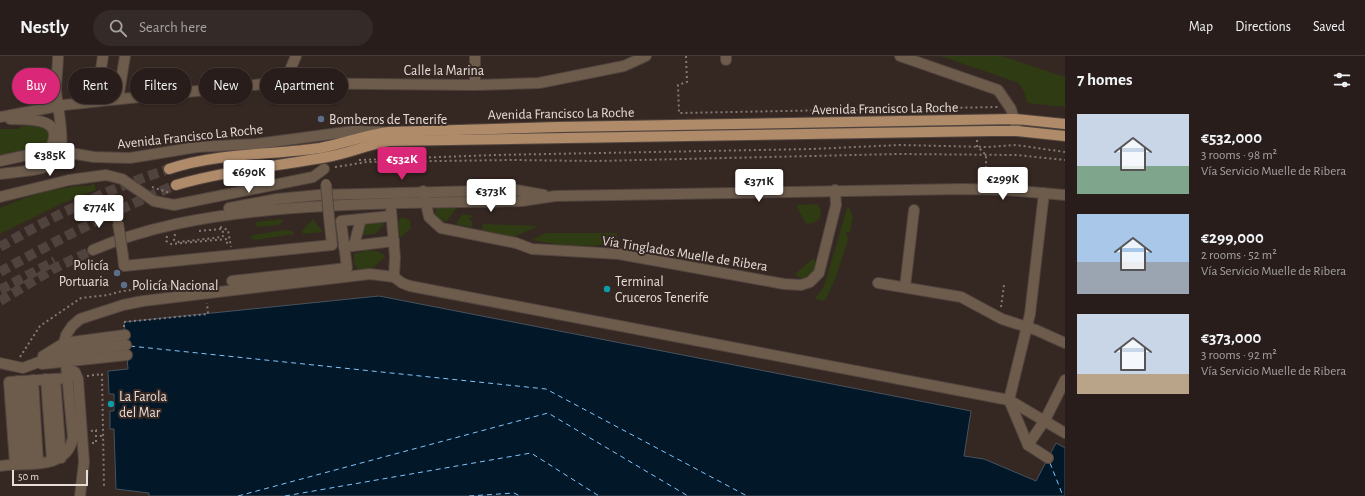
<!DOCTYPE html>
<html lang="en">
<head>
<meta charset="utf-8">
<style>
	body { margin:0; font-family:"Alegreya Sans",sans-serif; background:#342a27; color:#f1f3f6; height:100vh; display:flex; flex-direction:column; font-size:15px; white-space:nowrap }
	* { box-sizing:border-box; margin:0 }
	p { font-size:13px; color:#a5a2a2 }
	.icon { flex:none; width:22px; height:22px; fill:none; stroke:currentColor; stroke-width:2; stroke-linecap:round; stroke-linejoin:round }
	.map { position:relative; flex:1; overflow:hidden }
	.details { display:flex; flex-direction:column; background:#281d1a; width:300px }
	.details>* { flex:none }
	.hud { position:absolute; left:12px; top:12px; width:380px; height:36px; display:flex; gap:8px }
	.scale { position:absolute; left:12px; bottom:10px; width:76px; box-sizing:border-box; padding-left:4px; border:2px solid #e6dcd8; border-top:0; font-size:11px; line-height:14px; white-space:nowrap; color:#e6dcd8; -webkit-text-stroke:3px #352722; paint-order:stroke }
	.price { position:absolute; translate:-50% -34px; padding:0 9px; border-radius:4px; background:#fff; color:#222; font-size:13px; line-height:26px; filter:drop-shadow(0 1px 2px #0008) }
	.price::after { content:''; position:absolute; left:50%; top:24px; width:12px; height:9px; margin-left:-6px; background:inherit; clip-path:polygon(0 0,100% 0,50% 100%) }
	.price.current { background:#db2777; color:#fff }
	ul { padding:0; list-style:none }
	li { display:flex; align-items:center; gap:12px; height:100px; padding:0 12px }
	li span { display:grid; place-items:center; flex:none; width:112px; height:80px; border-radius:0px; color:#555 }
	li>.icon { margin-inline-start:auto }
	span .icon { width:48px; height:48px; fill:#fffc; stroke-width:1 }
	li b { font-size:17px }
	h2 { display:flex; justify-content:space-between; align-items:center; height:48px; padding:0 12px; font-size:17px }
	.chip { padding:0 14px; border-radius:18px; background:#281d1a; box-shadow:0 1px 3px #0004,0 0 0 1px #443b39; font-size:14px; line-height:36px }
	.chip.current { background:#db2777; color:#fff }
	header { display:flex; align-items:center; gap:24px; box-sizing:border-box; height:56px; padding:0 20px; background:#281d1a; border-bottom:1px solid #443b39 }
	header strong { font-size:19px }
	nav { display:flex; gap:22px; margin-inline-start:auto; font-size:14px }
	.search { width:280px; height:36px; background:#342a27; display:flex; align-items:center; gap:10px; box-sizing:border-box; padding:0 14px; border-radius:22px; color:#a5a2a2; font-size:15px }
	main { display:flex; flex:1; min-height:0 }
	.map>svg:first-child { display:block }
</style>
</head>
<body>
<header>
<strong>Nestly</strong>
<div class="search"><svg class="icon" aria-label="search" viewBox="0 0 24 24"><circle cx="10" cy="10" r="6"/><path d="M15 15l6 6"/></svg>Search here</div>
<nav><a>Map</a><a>Directions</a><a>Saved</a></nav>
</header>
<main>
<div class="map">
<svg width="1065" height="440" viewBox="0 0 1065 440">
	<rect width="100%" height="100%" fill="#352722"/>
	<!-- green -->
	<g fill="#2f3b13">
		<polygon points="941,0 1002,0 1065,21 1065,51 1027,47 1025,38 1019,27"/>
		<path d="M41 69C51 74 49 81 47 90L0 99V73H19L22 70Z"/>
		<polygon points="94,127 96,134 63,147 0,178 0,152 25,142 47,135 77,130 89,130"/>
		<polygon points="817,148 821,154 820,162 813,167 806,168 796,149"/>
		<polygon points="848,149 853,161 850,176 847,176 846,180 849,181 836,221 825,245 814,243 822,234 825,227"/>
		<polygon points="458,150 447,165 439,165 435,159 436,151"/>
		<polygon points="463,158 473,160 469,163 473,167 472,171 458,169 457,166"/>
		<polygon points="402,161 410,164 411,172 400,182 398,166"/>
		<polygon points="281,163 283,165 279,169 255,171 256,166"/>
		<polygon points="313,163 323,176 303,178 302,175"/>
		<polygon points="383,164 383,170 375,178 361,179 363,168"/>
		<polygon points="483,168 539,170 513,181 482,174"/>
		<polygon points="284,174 292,175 295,178 255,184 251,182 252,179"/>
		<path d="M545 177H617V187C584 192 564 190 532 184Z"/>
		<polygon points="367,194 377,195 386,200 374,211 359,214 354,208 354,198"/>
		<path d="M812 203H814C819 214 809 220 800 223L795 218Z"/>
	</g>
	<!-- water -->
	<polygon fill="#021728" stroke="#46525d" points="379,240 971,355 964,400 984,403 1036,425 1056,387 1065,392 1065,440 149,440 149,437 116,433 114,373 110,373 110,355 114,355 114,338 109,338 108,315 128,313 124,266"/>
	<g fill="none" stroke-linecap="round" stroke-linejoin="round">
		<!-- ferry -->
		<g stroke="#82c5fc" stroke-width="1" stroke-dasharray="5 4" stroke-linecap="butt">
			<polyline points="130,290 546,333 747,440"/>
			<polyline points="1050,407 1063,440"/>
			<polyline points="238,440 548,357 688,440"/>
			<polyline points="285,440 531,397 599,440"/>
			<polyline points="469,440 514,437 520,440"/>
		</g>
		<!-- minor-tunnel -->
		<g stroke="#50423d" stroke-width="10" stroke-dasharray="10 5" stroke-linecap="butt">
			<polyline points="0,234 55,205"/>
			<polyline points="0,245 53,213 93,194"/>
		</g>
		<!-- major-tunnel -->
		<g stroke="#50423d" stroke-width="10" stroke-dasharray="10 5" stroke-linecap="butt">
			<path d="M0 191C53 160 110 132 169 113"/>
			<path d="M0 216C57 184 115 154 176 129"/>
		</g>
		<!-- minor casing -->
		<g stroke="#51443f" stroke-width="12">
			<g id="minor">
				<polyline points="900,0 998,34 1011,53 1017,75"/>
				<polyline points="726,4 726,0"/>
				<polyline points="285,26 296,0"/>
				<polyline points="475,29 475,0"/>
				<polyline points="118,43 125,0"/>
				<polyline points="96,45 103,0"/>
				<polyline points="0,61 64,49 273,27 475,29 539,27 624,10 646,0"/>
				<path d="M10 63C28 64 65 60 51 91L41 95"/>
				<polyline points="0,105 37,97 64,96 94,101 130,102 197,91 256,88 354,75 383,76"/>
				<path d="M0 118C14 116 43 115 54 107 69 97 57 50 56 34 56 22 58 11 58 0"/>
				<polyline points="423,135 429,161 441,172 516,187 532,193 619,198 784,228 801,229 810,226 819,217 836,149 835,134"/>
				<polyline points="0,141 69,124 106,119 122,123 154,145 174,149 313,121 324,113"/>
				<polyline points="229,152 277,143 319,139 516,134 544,139"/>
				<polyline points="391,154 395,201 394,221"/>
				<polyline points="354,189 361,163"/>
				<polyline points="344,191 394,185"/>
				<path d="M93 194C146 171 204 161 261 155 348 146 435 147 522 145L555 140 963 133 1006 134 1065 139"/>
				<polyline points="123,200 124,210 332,189 329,161"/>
				<polyline points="232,225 347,212 341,165 391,160"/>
				<polyline points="878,227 961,241 1002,263 1036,274 1065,287"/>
				<polyline points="905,231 914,154"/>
				<polyline points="43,300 64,287 125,279"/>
				<polyline points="0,307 23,312 65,296 126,289"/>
				<polyline points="42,308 127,299"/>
				<polyline points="68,313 75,316 78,323 84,406 80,440"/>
				<polyline points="46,323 52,405"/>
				<polyline points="55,323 61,402"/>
				<polyline points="33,324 38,406"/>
				<polyline points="18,325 23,408"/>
				<polyline points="25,325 31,407"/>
				<polyline points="1028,389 1009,344 1030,258 1044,137"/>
				<polyline points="1048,402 1028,389 1045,364 1065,324"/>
				<polyline points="15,408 9,326 69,322"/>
				<path d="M0 410C26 406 66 415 73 382L64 287 66 279 72 270 80 263 123 249 143 245 370 218 394 221 402 227 410 230 1009 344 1065 377"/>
			</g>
		</g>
		<!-- major casing -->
		<g stroke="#51443f" stroke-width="12">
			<g id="major">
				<path d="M169 113C217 97 270 99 320 92 343 88 365 79 388 76L558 71 1015 63 1065 68"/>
				<path d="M176 129C227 114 280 110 332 100 352 96 369 88 389 85L990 75H1017L1065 80"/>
			</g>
		</g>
		<!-- path -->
		<g stroke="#857975" stroke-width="2" stroke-dasharray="2 3" stroke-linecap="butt">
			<polyline points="686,0 687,26 678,29 679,57 998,51"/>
			<polyline points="977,84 977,90 986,99 986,124"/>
			<polyline points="359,104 495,99 812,93 900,89 987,91 1016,89 1065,96"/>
			<polyline points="335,111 367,106 511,104 596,105 898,98 1016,99 1065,104"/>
			<polyline points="152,131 170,137"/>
			<polyline points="220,171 228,174 231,191"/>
			<polyline points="175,178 174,184 179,186 222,181 224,179 222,173 198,175"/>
			<polyline points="167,180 166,185 171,188 227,183 227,189"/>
			<polyline points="1001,251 1004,229"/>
			<polyline points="124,271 124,266 208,258 207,247"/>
			<polyline points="20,301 40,270 81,242 108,239 122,235 175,230"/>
			<polyline points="87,320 102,318 104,430"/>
			<polyline points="91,375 96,374 96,380 103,380"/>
			<polyline points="92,387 96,387 96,380"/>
		</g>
		<!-- minor -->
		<use href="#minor" stroke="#6d5c4c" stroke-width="10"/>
		<!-- major -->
		<use href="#major" stroke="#af8b6a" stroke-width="10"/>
		<!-- minor-bridge casing -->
		<g stroke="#51443f" stroke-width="12" stroke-linecap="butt">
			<g id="minor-bridge">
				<polyline points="326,128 329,161"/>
				<polyline points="118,167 123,200"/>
			</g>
		</g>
		<!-- minor-bridge -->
		<use href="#minor-bridge" stroke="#6d5c4c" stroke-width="10"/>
	</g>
	<!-- markers -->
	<g fill="#5c6f8a" stroke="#352722" stroke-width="1.5">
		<circle cx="321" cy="63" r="4"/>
		<circle cx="117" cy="217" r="4"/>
		<circle cx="124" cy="229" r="4"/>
	</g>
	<g fill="#0f9aa8" stroke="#352722" stroke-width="1.5">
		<circle cx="607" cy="233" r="4"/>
		<circle cx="111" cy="348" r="4"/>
	</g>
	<g text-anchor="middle" stroke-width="4" stroke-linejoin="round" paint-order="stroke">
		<!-- street labels -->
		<g font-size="14" fill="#e6dcd8" stroke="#352722">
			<text x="444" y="19">Calle la Marina</text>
			<text transform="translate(885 52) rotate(-1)" y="5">Avenida Francisco La Roche</text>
			<text transform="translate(561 57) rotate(-1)" y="5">Avenida Francisco La Roche</text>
			<text transform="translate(190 80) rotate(-6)" y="5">Avenida Francisco La Roche</text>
			<text transform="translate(685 197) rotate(9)" y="5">Vía Tinglados Muelle de Ribera</text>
		</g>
		<!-- poi labels -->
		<g font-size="14" fill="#e6dcd8" stroke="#352722" text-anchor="start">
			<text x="329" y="68">Bomberos de Tenerife</text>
			<text x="109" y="214" text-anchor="end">Policía<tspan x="109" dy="16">Portuaria</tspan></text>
			<text x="615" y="230">Terminal<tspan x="615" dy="16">Cruceros Tenerife</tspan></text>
			<text x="132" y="234">Policía Nacional</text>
			<text x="119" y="345">La Farola<tspan x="119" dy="16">del Mar</tspan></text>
		</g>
	</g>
</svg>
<div class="scale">50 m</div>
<b class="price" style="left:50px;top:121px">€385K</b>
<b class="price current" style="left:402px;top:125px">€532K</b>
<b class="price" style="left:249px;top:138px">€690K</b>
<b class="price" style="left:1003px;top:145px">€299K</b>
<b class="price" style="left:759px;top:147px">€371K</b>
<b class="price" style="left:491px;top:157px">€373K</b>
<b class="price" style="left:99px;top:173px">€774K</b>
<div class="hud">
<a class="chip current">Buy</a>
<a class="chip">Rent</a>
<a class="chip">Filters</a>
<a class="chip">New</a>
<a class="chip">Apartment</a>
</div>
</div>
<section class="details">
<h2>7 homes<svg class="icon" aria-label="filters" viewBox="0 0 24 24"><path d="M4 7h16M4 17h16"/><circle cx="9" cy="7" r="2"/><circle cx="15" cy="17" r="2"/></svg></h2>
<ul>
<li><span style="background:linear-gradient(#c9d6e8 65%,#7fa58c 0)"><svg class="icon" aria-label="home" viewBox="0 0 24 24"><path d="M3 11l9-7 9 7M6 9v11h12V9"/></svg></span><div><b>€532,000</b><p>3 rooms · 98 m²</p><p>Vía Servicio Muelle de Ribera</p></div></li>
<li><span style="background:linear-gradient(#a9c7e8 60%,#9aa5b1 0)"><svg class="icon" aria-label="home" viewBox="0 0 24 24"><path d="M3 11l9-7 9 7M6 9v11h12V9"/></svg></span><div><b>€299,000</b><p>2 rooms · 52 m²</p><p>Vía Servicio Muelle de Ribera</p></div></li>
<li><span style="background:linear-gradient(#c9d6e8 75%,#b9a48a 0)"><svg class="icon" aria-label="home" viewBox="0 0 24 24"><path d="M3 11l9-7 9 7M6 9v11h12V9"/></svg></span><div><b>€373,000</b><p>3 rooms · 92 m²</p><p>Vía Servicio Muelle de Ribera</p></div></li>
</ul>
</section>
</main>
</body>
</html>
